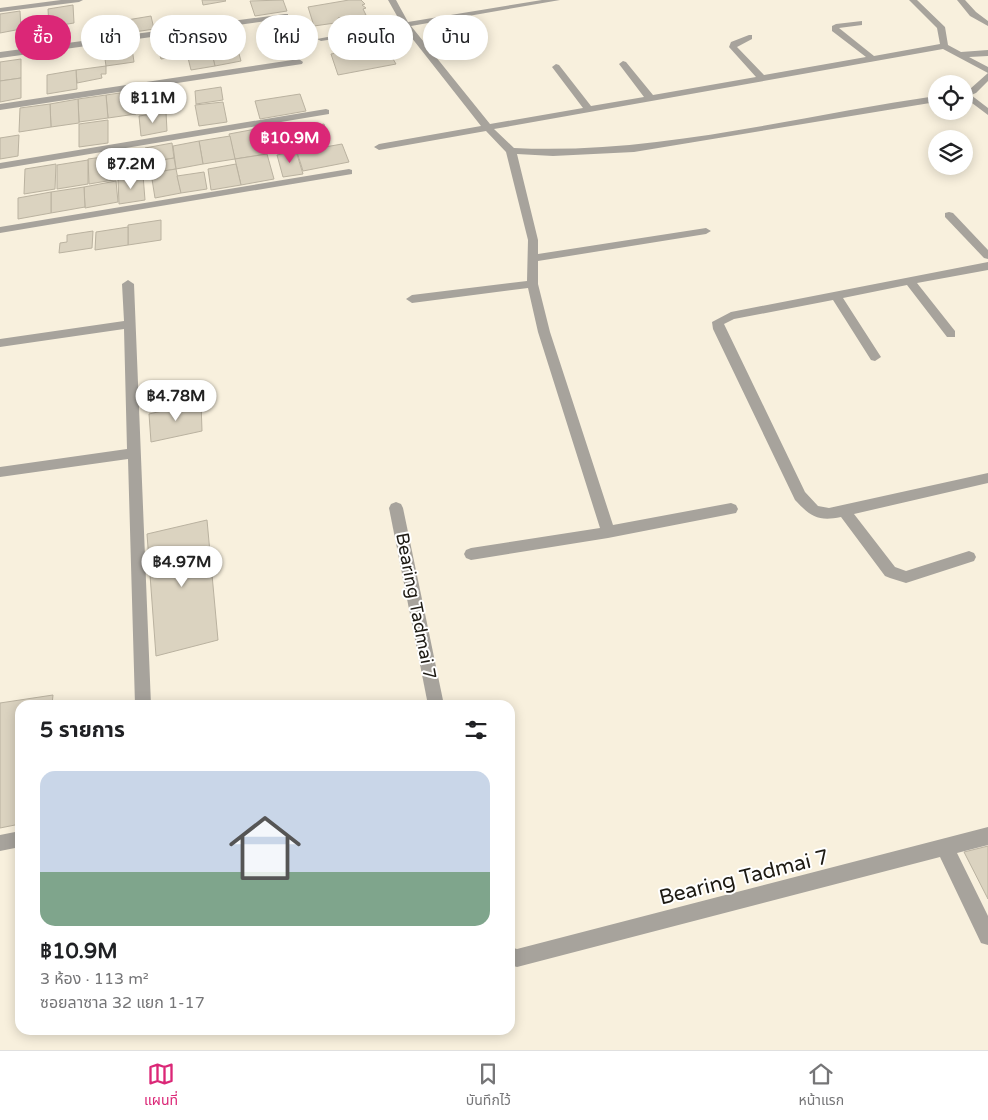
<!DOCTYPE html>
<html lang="th">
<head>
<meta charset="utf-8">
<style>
	body { margin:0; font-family:"Varela Round","Noto Sans Thai",sans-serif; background:#f6f6f6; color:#202124; height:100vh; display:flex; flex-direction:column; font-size:19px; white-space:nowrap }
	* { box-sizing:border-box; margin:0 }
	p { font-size:16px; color:#757577 }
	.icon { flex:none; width:28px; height:28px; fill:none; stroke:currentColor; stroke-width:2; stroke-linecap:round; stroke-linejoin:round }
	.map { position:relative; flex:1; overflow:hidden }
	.panel { position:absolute; left:15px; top:700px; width:500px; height:335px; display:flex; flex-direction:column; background:#fff; border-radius:15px; box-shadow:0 2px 12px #0003 }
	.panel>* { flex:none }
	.top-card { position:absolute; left:15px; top:15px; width:500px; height:45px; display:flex; gap:10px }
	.tools { position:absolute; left:928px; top:75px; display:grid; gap:10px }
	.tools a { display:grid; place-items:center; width:45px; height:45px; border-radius:50%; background:#fff; box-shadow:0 2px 12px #0003; font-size:25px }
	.price { position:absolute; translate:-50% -42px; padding:0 11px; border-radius:18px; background:#fff; color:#222; font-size:16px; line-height:32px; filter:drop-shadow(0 1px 2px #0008) }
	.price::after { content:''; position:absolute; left:50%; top:30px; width:15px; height:11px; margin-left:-8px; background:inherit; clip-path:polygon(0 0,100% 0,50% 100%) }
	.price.active { background:#db2777; color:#fff }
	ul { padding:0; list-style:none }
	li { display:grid; align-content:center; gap:10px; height:265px; padding:0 25px }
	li+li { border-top:1px solid #e0e0e0 }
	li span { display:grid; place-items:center; height:155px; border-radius:15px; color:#555 }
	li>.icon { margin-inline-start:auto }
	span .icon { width:90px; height:90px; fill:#fffc; stroke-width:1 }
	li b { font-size:21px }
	h2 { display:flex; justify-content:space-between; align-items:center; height:60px; padding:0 25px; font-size:21px }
	.pill { padding:0 18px; border-radius:22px; background:#fff; box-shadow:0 2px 12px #0003; font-size:18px; line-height:45px }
	.pill.active { background:#db2777; color:#fff }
	.menu { display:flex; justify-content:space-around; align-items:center; height:70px; border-top:1px solid #e0e0e0; background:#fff; font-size:14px; color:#757577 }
	.menu a { display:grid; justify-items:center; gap:2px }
	.menu .active { color:#db2777 }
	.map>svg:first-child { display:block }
</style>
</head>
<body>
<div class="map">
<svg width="988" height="1050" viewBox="0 0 988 1050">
	<rect width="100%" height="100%" fill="#f8f0dd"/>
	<!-- building -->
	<g fill="#dbd3c0" stroke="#bab2a0">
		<polygon points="202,0 225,0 226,1 203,5"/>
		<polygon points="283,0 287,11 255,16 250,1"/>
		<polygon points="349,0 361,0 365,4 362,5 366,8 363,9 366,15 341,21 339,17 335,23 314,26 308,7"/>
		<polygon points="73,5 74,23 49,27 48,9"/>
		<polygon points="20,11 21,29 0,33 0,14"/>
		<polygon points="151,16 154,29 128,33 127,20"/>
		<polygon points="234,30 239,46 213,50 209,34"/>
		<polygon points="207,36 212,50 187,54 183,40"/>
		<polygon points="182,41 186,55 161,59 157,45"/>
		<polygon points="348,47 351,51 349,52 350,55 358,54 356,50 369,48 371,51 386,47 396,64 338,75 331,54 342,52 340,49"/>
		<polygon points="132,48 134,62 106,66 104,52"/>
		<polygon points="238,50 241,61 215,66 212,54"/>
		<polygon points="212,54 215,66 191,70 188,58"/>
		<polygon points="21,59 21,78 0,81 0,62"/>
		<polygon points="106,66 106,74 101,74 102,78 77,83 76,70"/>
		<polygon points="76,70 77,89 47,94 47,75"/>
		<polygon points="21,78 21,98 0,102 0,81"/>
		<polygon points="162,86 166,109 138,113 135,90"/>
		<polygon points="221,87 223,100 196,104 195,91"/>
		<polygon points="133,91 136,114 108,118 106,95"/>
		<polygon points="300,94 306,111 260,119 255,101"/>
		<polygon points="106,95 108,118 79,122 78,99"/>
		<polygon points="78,99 79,123 51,127 50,104"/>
		<polygon points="223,102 227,122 199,126 195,105"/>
		<polygon points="50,104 51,127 19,132 20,108"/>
		<polygon points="166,112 167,131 141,136 139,116"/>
		<polygon points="108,120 108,143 79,147 79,124"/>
		<polygon points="324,124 329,140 293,146 289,130"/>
		<polygon points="261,128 267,154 235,159 229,134"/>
		<polygon points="19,135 18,156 0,159 0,138"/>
		<polygon points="230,136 235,159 203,164 199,141"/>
		<polygon points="199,141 203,164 176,169 173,146"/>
		<polygon points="172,143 174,158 147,163 145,148"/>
		<polygon points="342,144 349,162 303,171 297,152"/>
		<polygon points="143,151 145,174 119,179 118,155"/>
		<polygon points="296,151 303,174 283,177 277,155"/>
		<polygon points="267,154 274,179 241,185 235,159"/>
		<polygon points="118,155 119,179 89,184 88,159"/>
		<polygon points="174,158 176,169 145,174 144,163"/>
		<polygon points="88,160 88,184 57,189 57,165"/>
		<polygon points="56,164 55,189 24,194 25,169"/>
		<polygon points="236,164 241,185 211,190 208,169"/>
		<polygon points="176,169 181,193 155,198 151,173"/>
		<polygon points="204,172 207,189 181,193 177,176"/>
		<polygon points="143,175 145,200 119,204 118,179"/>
		<polygon points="116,181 118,202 85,208 84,187"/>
		<polygon points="84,187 85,207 51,213 51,192"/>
		<polygon points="51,192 51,213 18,219 18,198"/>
		<polygon points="161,220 161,240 128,245 128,225"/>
		<polygon points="128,227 128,245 95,250 96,232"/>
		<polygon points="93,231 92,248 59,253 60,243 67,242 67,235"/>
		<polygon points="201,402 202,431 151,442 149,414"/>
		<polygon points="207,520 218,640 156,656 147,534"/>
		<polygon points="53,695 52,705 20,705 20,824 0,828 0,703"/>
		<polygon points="988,846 988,899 964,852"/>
	</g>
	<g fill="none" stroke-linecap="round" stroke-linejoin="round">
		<!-- service -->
		<g fill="#a7a39c" fill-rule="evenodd">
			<polygon points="957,0 965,0 976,12 988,21 988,26 970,16"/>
			<polygon points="20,831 20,847 0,851 0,835"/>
		</g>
		<!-- minor -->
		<g fill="#a7a39c" fill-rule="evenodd">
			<polygon points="61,0 83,0 79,2 0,12 0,8"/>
			<path d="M388 0H396L408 22 542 0H560L411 26 490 124 583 108 552 67 556 64 559 65 591 106 644 97 619 64 623 61 626 62 653 95 756 77 729 47 731 42 749 35H752V39L737 47 764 75 866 57 832 31V26L836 24 862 21V25L839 28 874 56 940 44 937 28 909 0H917L945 27 948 45 961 52 988 50V56L969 57 988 67V81L976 93 971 95 988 108V115L964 97V91L970 89 988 73 943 49 494 129 514 148C656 155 796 116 936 96V102L634 152 553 156 517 154 538 240V254L706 228 711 231 706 234 538 261V284L550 332 613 525 731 503 736 505 738 509 736 513 608 538 471 560 466 558 464 554 466 550 471 548 600 528 538 332 528 288 412 303 406 299 412 295 527 281 528 240 506 152 486 131 379 150 374 147 379 144 481 126 404 28 321 41 317 39 401 23Z"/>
			<polygon points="285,14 288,14 288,18 0,58 0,52"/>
			<polygon points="299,59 303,62 302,64 0,110 0,104"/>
			<polygon points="326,109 329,110 329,114 0,169 0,163"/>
			<polygon points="349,169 352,170 352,174 0,233 0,227"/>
			<polygon points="949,212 953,213 988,250 988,259 984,258 945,217 945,213"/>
			<path d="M988 262V270L917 283 955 331V337H947L907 285 843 298 881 357 875 361 871 360 833 300 734 319 724 324 805 492 818 506 829 508 988 473V483L854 514 895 567 906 571 969 551 974 553 976 557 974 561 906 583 890 578 885 576 841 517C818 522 810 516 795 500L713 329 712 322 731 312Z"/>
			<polygon points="128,280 134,284 151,705 135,705 128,459 0,477 0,467 127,449 124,329 0,347 0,339 124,321 122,284"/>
			<polygon points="396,502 401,504 403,508 444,705 428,705 389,508 391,504"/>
			<polygon points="988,827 988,845 957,853 988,916 988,945 981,943 940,857 517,967 510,965 510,947 517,949"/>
		</g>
	</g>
	<g text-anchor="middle" stroke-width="4" stroke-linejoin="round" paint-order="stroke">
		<!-- street labels -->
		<g font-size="18" fill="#1e1b14" stroke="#fff">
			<text transform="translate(416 606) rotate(79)" y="6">Bearing Tadmai 7</text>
		</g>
		<!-- near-street labels -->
		<g font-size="21" fill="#1e1b14" stroke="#fff">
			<text transform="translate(744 877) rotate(-14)" y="7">Bearing Tadmai 7</text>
		</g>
	</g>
</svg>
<div class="tools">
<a><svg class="icon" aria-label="locate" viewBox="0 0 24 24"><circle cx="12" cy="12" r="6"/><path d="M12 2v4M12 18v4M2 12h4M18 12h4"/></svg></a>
<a><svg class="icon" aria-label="layers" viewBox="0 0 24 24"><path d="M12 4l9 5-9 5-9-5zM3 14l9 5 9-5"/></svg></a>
</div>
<b class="price" style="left:153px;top:124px">฿11M</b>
<b class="price active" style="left:290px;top:164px">฿10.9M</b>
<b class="price" style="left:131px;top:190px">฿7.2M</b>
<b class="price" style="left:176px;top:422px">฿4.78M</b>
<b class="price" style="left:182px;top:588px">฿4.97M</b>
<div class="top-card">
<a class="pill active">ซื้อ</a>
<a class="pill">เช่า</a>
<a class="pill">ตัวกรอง</a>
<a class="pill">ใหม่</a>
<a class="pill">คอนโด</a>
<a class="pill">บ้าน</a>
</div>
<section class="panel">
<h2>5 รายการ<svg class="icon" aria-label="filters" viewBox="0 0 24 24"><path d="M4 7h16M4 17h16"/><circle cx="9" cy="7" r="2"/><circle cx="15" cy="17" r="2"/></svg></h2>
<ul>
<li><span style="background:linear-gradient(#c9d6e8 65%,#7fa58c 0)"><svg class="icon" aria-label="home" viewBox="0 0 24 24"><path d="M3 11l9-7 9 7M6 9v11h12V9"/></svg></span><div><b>฿10.9M</b><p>3 ห้อง · 113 m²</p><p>ซอยลาซาล 32 แยก 1-17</p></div></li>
</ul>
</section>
</div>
<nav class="menu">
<a class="active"><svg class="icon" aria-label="map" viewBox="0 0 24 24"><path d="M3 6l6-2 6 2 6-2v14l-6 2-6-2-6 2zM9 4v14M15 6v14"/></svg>แผนที่</a>
<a><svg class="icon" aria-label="saved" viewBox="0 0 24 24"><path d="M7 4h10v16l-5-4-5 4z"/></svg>บันทึกไว้</a>
<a><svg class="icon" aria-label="home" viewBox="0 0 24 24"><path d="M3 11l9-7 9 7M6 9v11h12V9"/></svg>หน้าแรก</a>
</nav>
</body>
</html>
